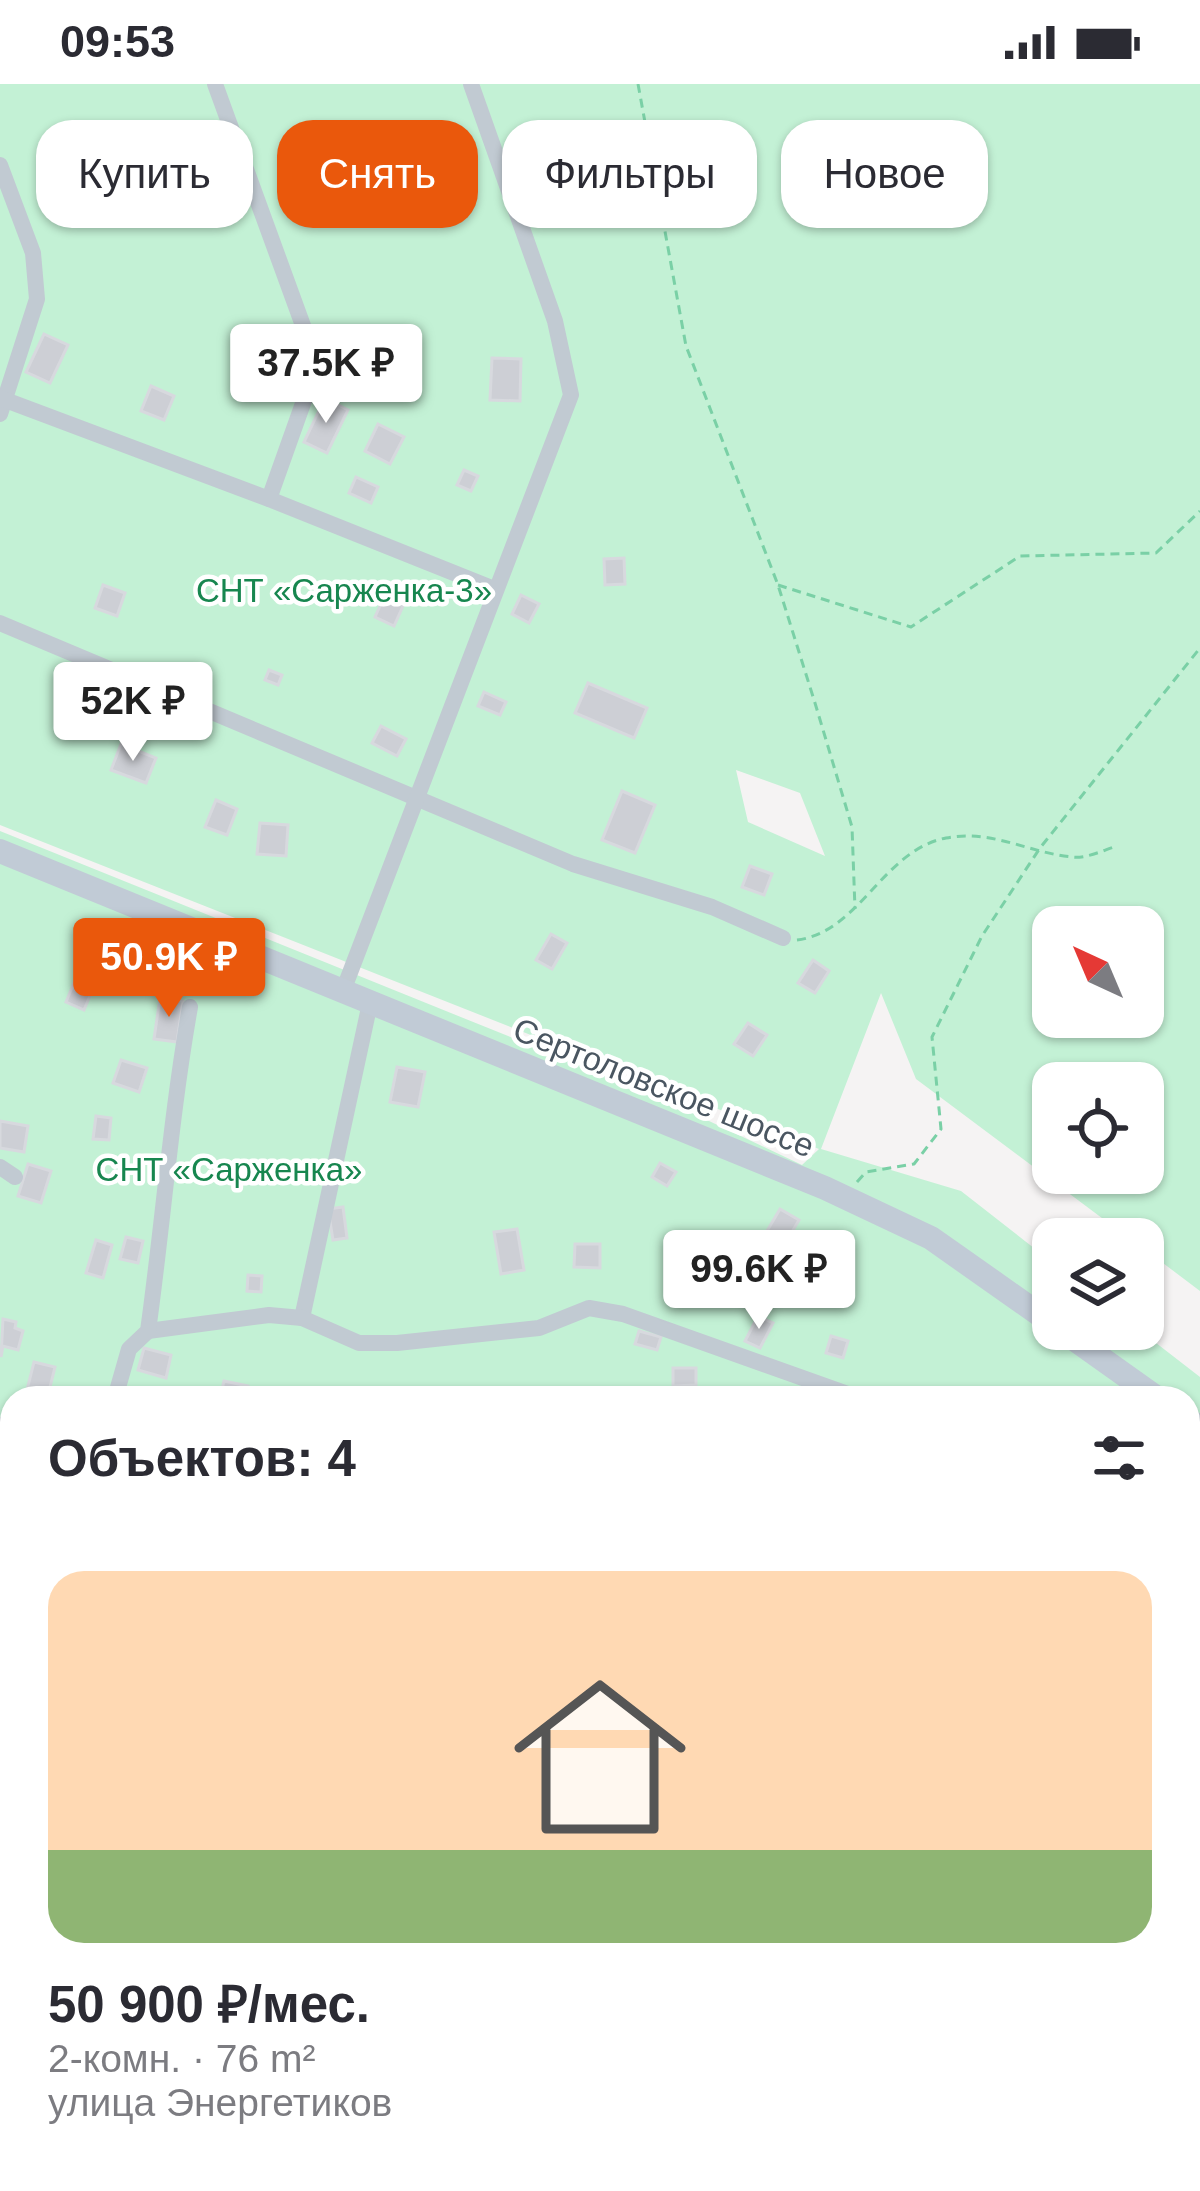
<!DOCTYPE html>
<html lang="ru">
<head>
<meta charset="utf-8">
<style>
	body { margin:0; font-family:Arial,sans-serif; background:#f2f2f3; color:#2b2b33; height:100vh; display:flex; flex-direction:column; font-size:45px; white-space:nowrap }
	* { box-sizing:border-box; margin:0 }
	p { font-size:39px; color:#7c7c81 }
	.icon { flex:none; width:66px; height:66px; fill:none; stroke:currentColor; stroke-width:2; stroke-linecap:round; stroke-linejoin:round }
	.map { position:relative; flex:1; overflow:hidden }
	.side { position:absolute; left:0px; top:1302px; width:1200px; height:807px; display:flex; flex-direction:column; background:#fff; border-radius:36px 36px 0 0; box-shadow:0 3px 9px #0004 }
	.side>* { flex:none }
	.hud { position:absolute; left:36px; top:36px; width:1128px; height:108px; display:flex; gap:24px }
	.needle { width:78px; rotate:316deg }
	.tools { position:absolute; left:1032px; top:822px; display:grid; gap:24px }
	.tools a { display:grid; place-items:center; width:132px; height:132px; border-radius:24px; background:#fff; box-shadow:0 3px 9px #0004; font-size:60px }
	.price { position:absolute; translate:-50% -102px; padding:0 27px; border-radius:12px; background:#fff; color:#222; font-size:39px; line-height:78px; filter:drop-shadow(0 3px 6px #0008) }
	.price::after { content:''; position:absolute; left:50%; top:72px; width:36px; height:27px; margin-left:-18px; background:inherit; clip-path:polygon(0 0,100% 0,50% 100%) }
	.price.selected { background:#ea580c; color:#fff }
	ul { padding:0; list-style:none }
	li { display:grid; align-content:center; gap:24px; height:636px; padding:0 48px }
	li span { display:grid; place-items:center; height:372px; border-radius:36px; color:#555 }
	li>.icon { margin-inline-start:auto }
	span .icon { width:216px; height:216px; fill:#fffc; stroke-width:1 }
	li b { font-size:51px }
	h2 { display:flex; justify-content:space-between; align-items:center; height:144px; padding:0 48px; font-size:51px }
	.chip { padding:0 42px; border-radius:36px; background:#fff; box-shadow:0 3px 9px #0004; font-size:42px; line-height:108px }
	.chip.selected { background:#ea580c; color:#fff }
	.status { display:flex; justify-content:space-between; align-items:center; height:84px; padding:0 60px; background:#fff; direction:ltr }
	.status svg { height:33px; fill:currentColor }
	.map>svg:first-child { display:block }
</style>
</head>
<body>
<div class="status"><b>09:53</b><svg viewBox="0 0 49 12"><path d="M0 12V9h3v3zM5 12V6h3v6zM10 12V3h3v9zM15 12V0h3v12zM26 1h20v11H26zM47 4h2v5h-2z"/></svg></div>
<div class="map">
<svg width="1200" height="2107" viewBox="0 0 1200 2107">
	<rect width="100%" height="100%" fill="#f5f3f3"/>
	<!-- green -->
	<path fill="#c3f1d5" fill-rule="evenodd" d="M0 0H1200V1207L1143 1164V1155H1130L916 995 881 909 821 1065 961 1107 1053 1179V1245H1138L1200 1293V2107H0V747L654 1011 802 1081 819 1065 0 741ZM736 686 800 709 825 772 748 738ZM1053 843H1143V933H1053ZM1053 999H1143V1089H1053ZM12 1314H1188V2097H12Z"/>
	<!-- building -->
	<g fill="#cdcfd5" stroke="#d7d9de" stroke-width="3">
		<polygon points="357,249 366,270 332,285 322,264"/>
		<polygon points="44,250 68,261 50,299 26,288"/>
		<polygon points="270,267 291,281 280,297 259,283"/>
		<polygon points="492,274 521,275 520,317 490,316"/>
		<polygon points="151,302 174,312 164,336 141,327"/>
		<polygon points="325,314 348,326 327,369 304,358"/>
		<polygon points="378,340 404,353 390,380 365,367"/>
		<polygon points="464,386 478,392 471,407 457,401"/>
		<polygon points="356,393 378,403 371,419 349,409"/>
		<polygon points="624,474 625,500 605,501 604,475"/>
		<polygon points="103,501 125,509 117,532 95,524"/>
		<polygon points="521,511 539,520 529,539 512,530"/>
		<polygon points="384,513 403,522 394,542 375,533"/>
		<polygon points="269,586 282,591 278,601 265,596"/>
		<polygon points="588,599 647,624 634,654 575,629"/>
		<polygon points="484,608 506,618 500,631 478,622"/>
		<polygon points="381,642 406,655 397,672 372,659"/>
		<polygon points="121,660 156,674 146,699 111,686"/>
		<polygon points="622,707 655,721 635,769 602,756"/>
		<polygon points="216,716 237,725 227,751 205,743"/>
		<polygon points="260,739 288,741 286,772 257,770"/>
		<polygon points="750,782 772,790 764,811 742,803"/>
		<polygon points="551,850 567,859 552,885 536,876"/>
		<polygon points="813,876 829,887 815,909 798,899"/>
		<polygon points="76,894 94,902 84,926 66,918"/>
		<polygon points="160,914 183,917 177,958 154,955"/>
		<polygon points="748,939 767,951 753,972 734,960"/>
		<polygon points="121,976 147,984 139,1008 113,999"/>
		<polygon points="397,983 425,988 418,1023 390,1018"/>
		<polygon points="96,1032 111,1034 109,1056 93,1055"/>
		<polygon points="0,1037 28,1042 24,1068 0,1064"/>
		<polygon points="660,1079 676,1088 667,1102 652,1093"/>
		<polygon points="28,1080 51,1087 41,1119 18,1112"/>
		<polygon points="343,1123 347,1154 333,1156 328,1125"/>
		<polygon points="780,1125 799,1136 783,1163 764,1152"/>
		<polygon points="517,1145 524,1186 501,1190 494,1148"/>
		<polygon points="126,1153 143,1157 138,1179 120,1175"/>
		<polygon points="96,1156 112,1161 103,1194 86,1189"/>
		<polygon points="575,1160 600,1160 600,1184 574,1183"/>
		<polygon points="248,1191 262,1192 261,1208 247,1207"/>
		<polygon points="758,1232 773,1239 760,1264 745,1257"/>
		<polygon points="3,1235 16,1238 15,1244 23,1247 18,1266 3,1262 1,1273"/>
		<polygon points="639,1247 661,1253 657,1266 635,1260"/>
		<polygon points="831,1252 848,1257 843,1274 826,1269"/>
		<polygon points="144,1264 171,1271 166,1294 138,1286"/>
		<polygon points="34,1278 55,1283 48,1311 27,1306"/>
		<polygon points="673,1284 696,1284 696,1301 673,1302"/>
		<polygon points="224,1297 248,1302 246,1314 220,1314"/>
		<polygon points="1196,1622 1200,1626 1200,1659 1192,1667 1188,1663 1188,1630"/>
		<polygon points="4,1647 12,1649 12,1672 0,1670"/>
		<polygon points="1192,1881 1200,1888 1200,1911 1195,1916 1188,1909 1188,1885"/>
		<polygon points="238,2097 263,2097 262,2107 237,2104"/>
		<polygon points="679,2097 687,2097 697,2107 670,2107"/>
		<polygon points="925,2097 959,2097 964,2102 959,2107 934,2107"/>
	</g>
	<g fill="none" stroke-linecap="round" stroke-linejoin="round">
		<!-- path -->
		<g stroke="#7ad0a6" stroke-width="3" stroke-dasharray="9 6" stroke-linecap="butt">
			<polyline points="638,0 686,262 778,501 815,619 852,743 855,825"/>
			<polyline points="778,501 911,543 1020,472 1156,469 1200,427"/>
			<path d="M797 856C860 848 883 766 946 754 992 745 1029 769 1072 773 1086 775 1104 766 1117 762"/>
			<polyline points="857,1098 866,1088 914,1080 941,1045 932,953 982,852 1040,764 1200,564"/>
		</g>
		<!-- minor -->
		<g stroke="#c1cad2" stroke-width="16">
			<polyline points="215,0 317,280 269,415"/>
			<polyline points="0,81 33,169 37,215 0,330"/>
			<polyline points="0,314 269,415 494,505"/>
			<polyline points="0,539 573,780 712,823 783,854"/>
			<polyline points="343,907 571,311 555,237 471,0"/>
			<polyline points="0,1083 15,1093"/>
			<polyline points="302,1234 370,919"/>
			<polyline points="148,1247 269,1231 302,1234 359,1259 397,1259 539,1244 589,1224 623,1230 859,1314"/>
			<path d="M115 1314 129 1265 148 1247C163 1139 171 1030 190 923"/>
			<polyline points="0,1341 2,1341"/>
			<polyline points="1188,1362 1200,1357"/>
			<polyline points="0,1509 12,1511"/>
			<polyline points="1194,1605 1200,1609"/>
			<polyline points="0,1688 12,1689"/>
			<polyline points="1188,1803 1200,1791"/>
			<polyline points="0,1862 12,1864"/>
			<polyline points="0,1975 12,1909"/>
			<polyline points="766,2097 783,2107"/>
			<polyline points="80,2107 83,2097"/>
			<polyline points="601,2107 656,2097"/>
			<polyline points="890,2107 900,2097"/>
		</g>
		<!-- secondary -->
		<g stroke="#c1cbd6" stroke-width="24">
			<polyline points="0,767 825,1104 931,1154 1053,1240"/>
			<polyline points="1060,1245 1157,1314"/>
			<polyline points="1188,1336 1200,1344"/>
		</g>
	</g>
	<g text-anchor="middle" stroke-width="9" stroke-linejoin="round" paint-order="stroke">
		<!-- park labels -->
		<g font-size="33" fill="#17864f" stroke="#fff">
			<text x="344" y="518">СНТ «Сарженка-3»</text>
			<text x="229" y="1097">СНТ «Сарженка»</text>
		</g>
		<!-- street labels -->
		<g font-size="33" fill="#4a5661" stroke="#fff">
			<text transform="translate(664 1003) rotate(22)" y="12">Сертоловское шоссе</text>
		</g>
	</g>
</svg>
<div class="tools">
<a><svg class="needle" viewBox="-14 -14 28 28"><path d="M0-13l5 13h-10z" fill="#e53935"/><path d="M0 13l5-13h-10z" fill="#7c7c81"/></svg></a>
<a><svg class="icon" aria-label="locate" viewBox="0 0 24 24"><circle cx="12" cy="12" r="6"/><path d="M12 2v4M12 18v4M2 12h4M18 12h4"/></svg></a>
<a><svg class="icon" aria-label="layers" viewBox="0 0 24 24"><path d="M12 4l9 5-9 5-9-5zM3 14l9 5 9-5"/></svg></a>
</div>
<b class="price" style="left:326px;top:342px">37.5K ₽</b>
<b class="price" style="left:133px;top:680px">52K ₽</b>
<b class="price selected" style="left:169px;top:936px">50.9K ₽</b>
<b class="price" style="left:759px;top:1248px">99.6K ₽</b>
<div class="hud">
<a class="chip">Купить</a>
<a class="chip selected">Снять</a>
<a class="chip">Фильтры</a>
<a class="chip">Новое</a>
</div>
<section class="side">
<h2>Объектов: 4<svg class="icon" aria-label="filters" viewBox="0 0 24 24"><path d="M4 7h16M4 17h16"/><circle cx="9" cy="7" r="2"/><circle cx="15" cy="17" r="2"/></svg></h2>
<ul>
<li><span style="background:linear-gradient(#ffd9b3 75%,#8fb573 0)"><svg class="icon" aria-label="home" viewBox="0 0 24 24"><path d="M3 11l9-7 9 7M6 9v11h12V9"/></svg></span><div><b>50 900 ₽/мес.</b><p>2-комн. · 76 m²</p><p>улица Энергетиков</p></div></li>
</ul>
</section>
</div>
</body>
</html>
